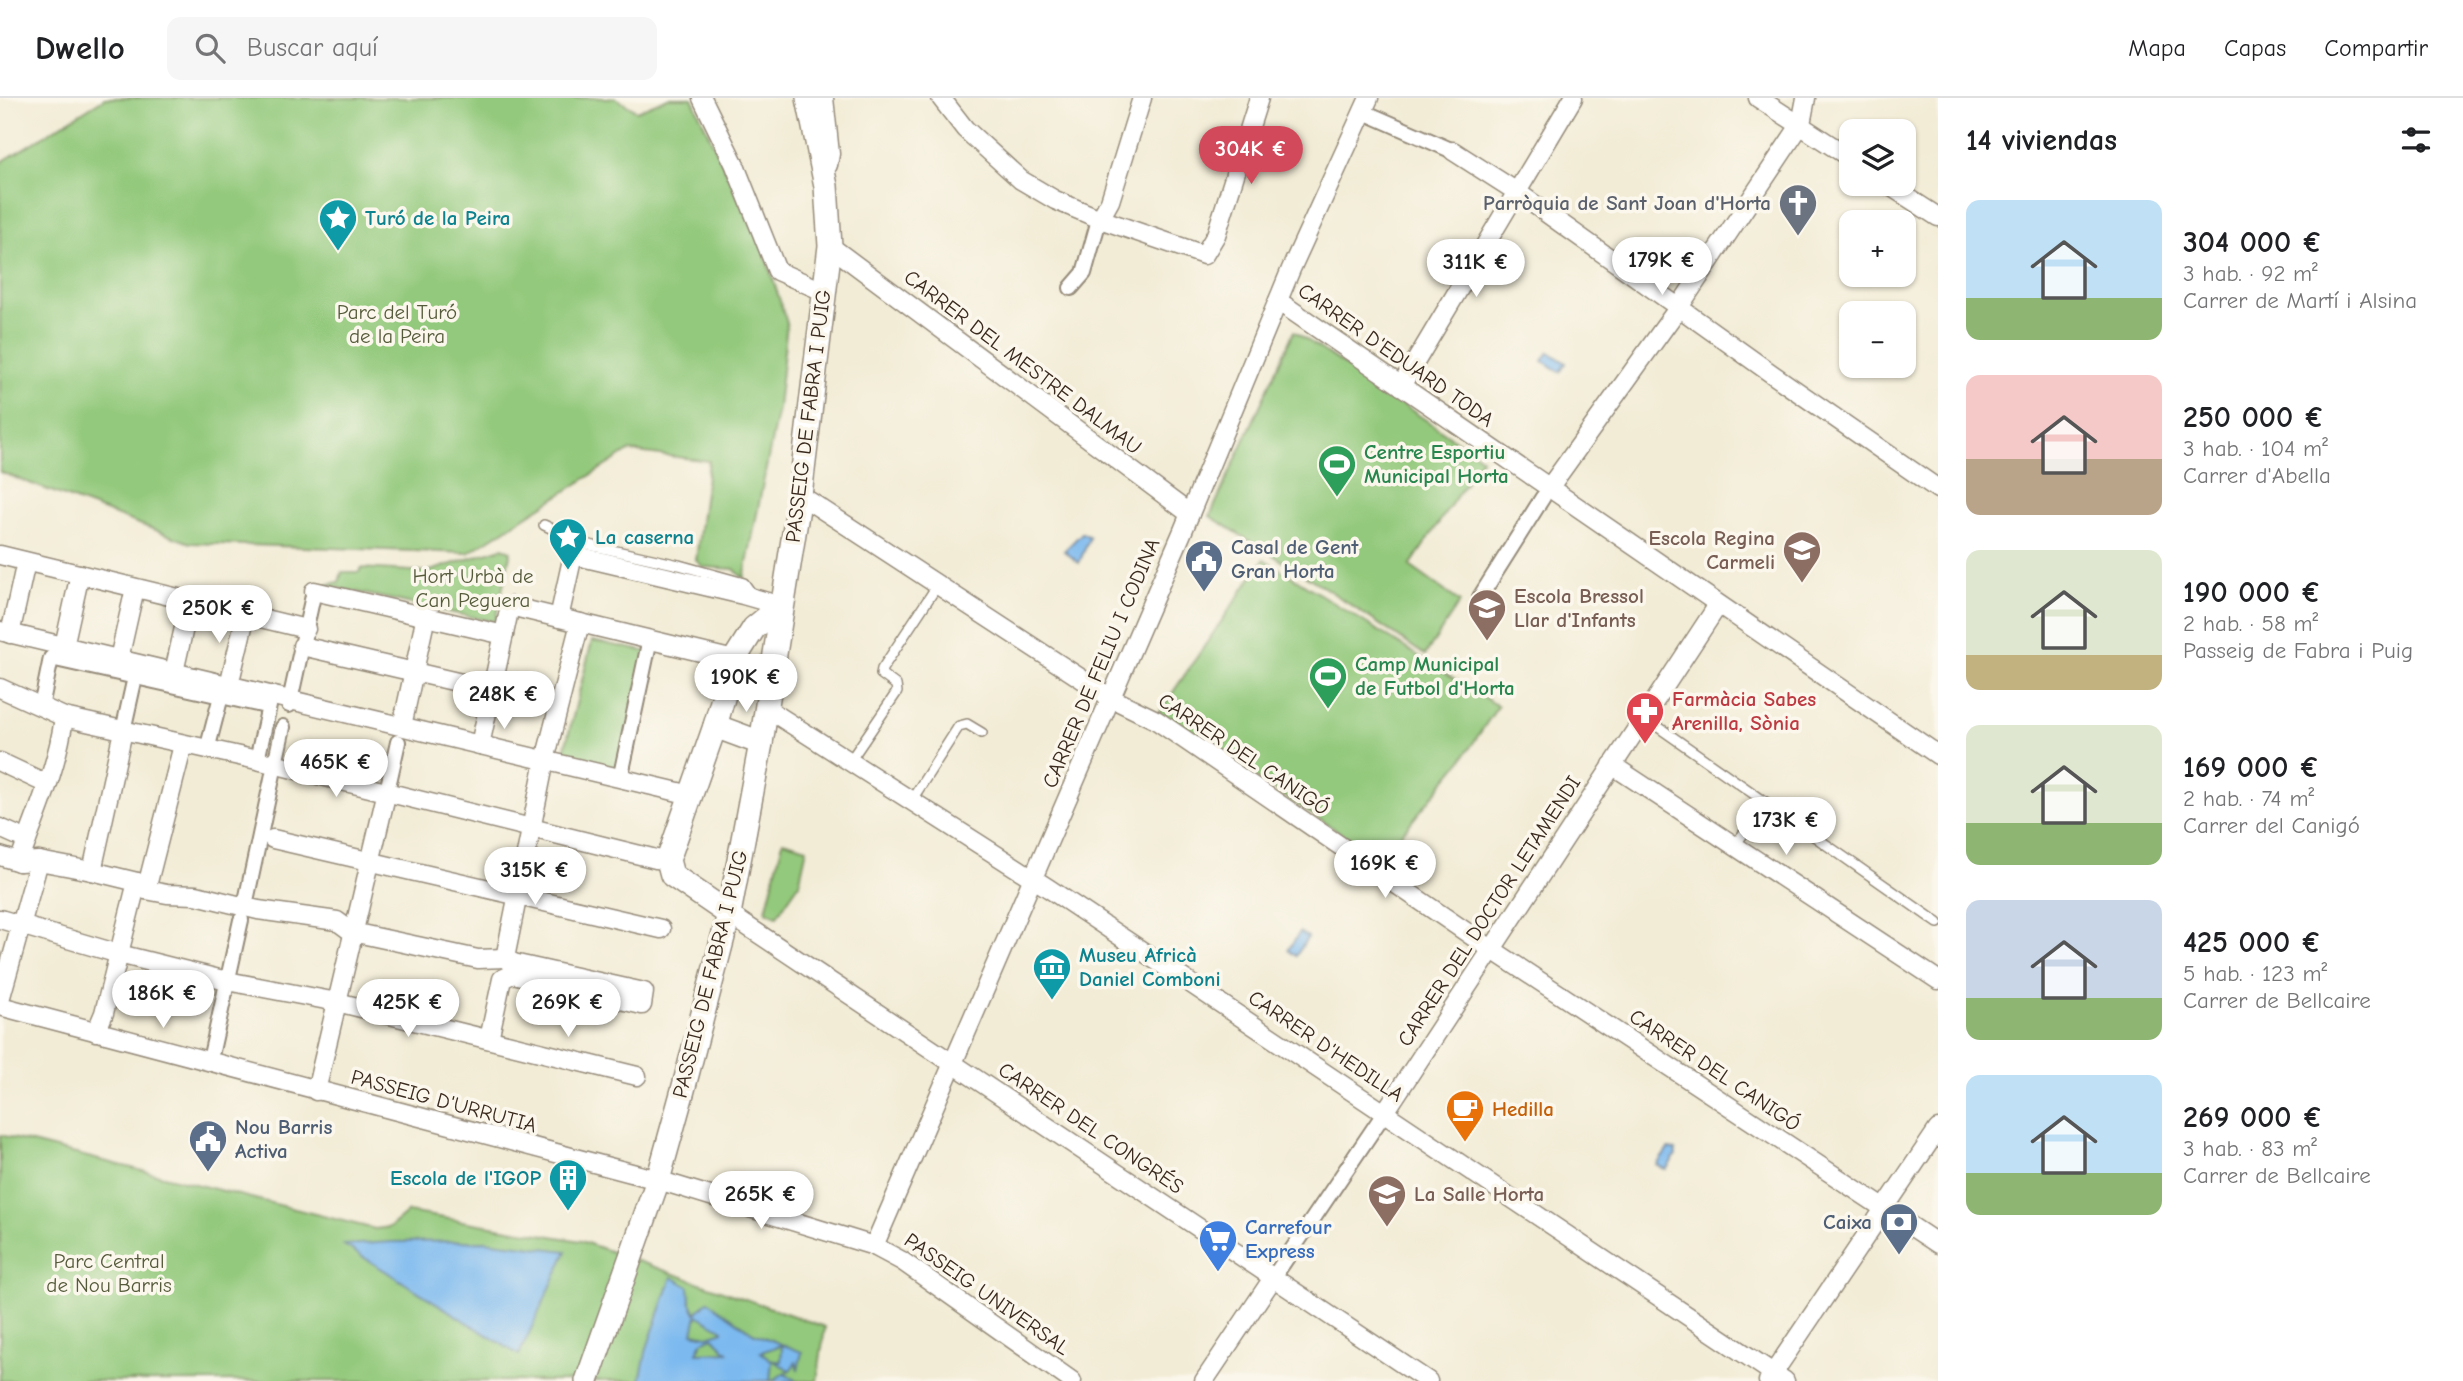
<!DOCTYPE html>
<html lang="es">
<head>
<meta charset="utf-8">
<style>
	body { margin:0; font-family:"Comic Neue",sans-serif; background:#f6f6f6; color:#202124; height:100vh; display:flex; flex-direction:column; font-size:26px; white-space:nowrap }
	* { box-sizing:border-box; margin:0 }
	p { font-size:23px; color:#757577 }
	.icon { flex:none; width:38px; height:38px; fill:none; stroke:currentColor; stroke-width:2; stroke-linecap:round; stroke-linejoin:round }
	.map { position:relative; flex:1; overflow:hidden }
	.drawer { display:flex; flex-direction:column; background:#fff; width:525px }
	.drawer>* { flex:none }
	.buttons { position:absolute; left:1839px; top:21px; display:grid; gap:14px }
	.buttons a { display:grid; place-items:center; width:77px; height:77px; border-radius:14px; background:#fff; box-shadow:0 2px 5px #0004; font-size:35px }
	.price { position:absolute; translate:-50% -60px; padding:0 16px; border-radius:24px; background:#fff; color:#222; font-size:23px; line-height:46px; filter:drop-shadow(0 2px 4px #0008) }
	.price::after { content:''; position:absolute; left:50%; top:42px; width:21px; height:16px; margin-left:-10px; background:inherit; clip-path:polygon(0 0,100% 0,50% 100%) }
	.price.on { background:#d1495b; color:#fff }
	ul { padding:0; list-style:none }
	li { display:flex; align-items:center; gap:21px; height:175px; padding:0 28px }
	li span { display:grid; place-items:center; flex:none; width:196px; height:140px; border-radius:14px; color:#555 }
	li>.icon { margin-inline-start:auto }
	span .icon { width:84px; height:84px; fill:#fffc; stroke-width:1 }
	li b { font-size:30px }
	h2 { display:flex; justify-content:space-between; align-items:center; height:84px; padding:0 28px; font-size:30px }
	header { display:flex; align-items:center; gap:42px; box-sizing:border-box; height:98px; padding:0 35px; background:#fff; border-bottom:2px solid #e0e0e0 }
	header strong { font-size:33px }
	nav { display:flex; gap:38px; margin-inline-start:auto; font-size:24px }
	.search { width:490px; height:63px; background:#f6f6f6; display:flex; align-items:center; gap:18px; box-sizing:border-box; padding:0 24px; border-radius:14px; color:#757577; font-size:26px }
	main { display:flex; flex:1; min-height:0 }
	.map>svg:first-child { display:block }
</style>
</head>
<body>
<header>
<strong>Dwello</strong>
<div class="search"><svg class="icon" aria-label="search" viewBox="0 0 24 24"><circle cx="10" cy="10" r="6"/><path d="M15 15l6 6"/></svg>Buscar aquí</div>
<nav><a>Mapa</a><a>Capas</a><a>Compartir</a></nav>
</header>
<main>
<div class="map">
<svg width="1938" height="1283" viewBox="0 0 1938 1283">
	<rect width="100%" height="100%" fill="#fbf7ec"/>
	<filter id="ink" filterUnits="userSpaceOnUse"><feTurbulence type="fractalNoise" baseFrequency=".0143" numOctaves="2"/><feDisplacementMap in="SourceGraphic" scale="14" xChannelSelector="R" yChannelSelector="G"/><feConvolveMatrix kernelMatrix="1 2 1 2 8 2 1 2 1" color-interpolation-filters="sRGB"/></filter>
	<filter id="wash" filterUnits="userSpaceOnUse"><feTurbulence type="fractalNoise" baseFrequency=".00686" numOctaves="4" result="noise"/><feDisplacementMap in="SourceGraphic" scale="28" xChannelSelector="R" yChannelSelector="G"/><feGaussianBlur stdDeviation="1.57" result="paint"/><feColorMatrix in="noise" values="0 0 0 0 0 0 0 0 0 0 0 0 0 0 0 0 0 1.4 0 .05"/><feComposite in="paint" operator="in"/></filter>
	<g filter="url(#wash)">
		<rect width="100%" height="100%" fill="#f2ecd6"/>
		<!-- green -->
		<g fill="#93c97b" stroke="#677a4c" stroke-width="2">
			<polygon points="105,0 615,0 637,13 668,0 692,0 766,159 787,225 778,310 744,481 734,471 703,469 696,462 709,363 629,353 468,455 190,445 0,374 0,65"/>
			<polygon points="1294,233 1482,360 1410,468 1460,504 1425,557 1330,493 1210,418"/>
			<polygon points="502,450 511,453 495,524 325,487 339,484 342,474 359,474 361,470 427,474"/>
			<polygon points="1264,461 1498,608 1459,666 1381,761 1158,616"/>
			<polygon points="592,543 654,555 623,676 562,662"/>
			<polygon points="783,743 807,750 799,786 777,818 766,813"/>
			<polygon points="0,1037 375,1131 390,1129 408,1114 581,1143 825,1229 817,1283 0,1283"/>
		</g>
		<!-- water -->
		<g fill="#7bb9ef" stroke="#5b7286" stroke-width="2" fill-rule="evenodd">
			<polygon points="1549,254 1566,265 1560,274 1543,263"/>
			<polygon points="1082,435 1090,439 1079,465 1064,453"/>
			<polygon points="1300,834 1308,839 1296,858 1288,852"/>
			<polygon points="1668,1051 1675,1052 1676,1057 1666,1072 1657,1067"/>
			<polygon points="484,1143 567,1153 519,1257 344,1147 392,1144"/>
			<path d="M672 1179 689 1189 690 1203 696 1215 708 1203 753 1235 802 1254 798 1272 796 1264 791 1271 784 1276 795 1281V1283H772L789 1272 772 1262 770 1283H640L647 1250ZM697 1217 723 1232V1233L708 1238 693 1235ZM713 1239 728 1254 697 1255 702 1244ZM782 1247 781 1264 770 1261 761 1254Z"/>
		</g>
	</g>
	<g filter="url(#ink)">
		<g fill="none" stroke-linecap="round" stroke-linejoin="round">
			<!-- service casing -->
			<g stroke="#968b7a" stroke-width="12">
				<g id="service">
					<polyline points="544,427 585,446 679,467 744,485 754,499"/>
					<polyline points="1644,619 1938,825"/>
					<polyline points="850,663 897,594 896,587 881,576 882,571 937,488"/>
					<polyline points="911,703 959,628 967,626 982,635"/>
					<polyline points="1734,748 1767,705"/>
				</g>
			</g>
			<!-- pedestrian casing -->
			<g stroke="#968b7a" stroke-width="18">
				<g id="pedestrian">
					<polyline points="1364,14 1453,53"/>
					<polyline points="1071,190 1084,175 1097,129"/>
					<polyline points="1480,499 1543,399"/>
					<polyline points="289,607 314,493"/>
					<polyline points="41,609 51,560 266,608 269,608 257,662"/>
					<polyline points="123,633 135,579"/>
					<polyline points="207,652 221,598"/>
					<polyline points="622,672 648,550"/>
					<polyline points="387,693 398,644"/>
					<polyline points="246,803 283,629"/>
					<polyline points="212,953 241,822"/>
					<polyline points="1273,1180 1385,1014"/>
				</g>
			</g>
			<!-- minor casing -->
			<g stroke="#968b7a" stroke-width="21">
				<g id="minor">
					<polyline points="702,0 734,65 777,173 825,194"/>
					<polyline points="824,0 830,56 828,67"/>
					<polyline points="941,0 965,31 1021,82 1055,102 1100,121 1204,157 1216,137 1259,0"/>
					<polyline points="1758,0 1852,61"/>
					<polyline points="1453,53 1517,94 1772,276 1938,391"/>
					<polyline points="1887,86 1938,119"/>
					<polyline points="1100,121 1110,103 1142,0"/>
					<polyline points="830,148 1190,416"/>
					<polyline points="1278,203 1938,657"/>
					<polyline points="1401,288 1573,0"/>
					<polyline points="1549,390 1679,209 1801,26 1806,0"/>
					<polyline points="800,397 1111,600 1156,622 1491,851 1938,1146"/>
					<polyline points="0,457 306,531"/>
					<polyline points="314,493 504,537"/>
					<polyline points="559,520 573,457 743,497 781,508"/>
					<polyline points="0,533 691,697"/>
					<polyline points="10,536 26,464"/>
					<polyline points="64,548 80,476"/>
					<polyline points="302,548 492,592"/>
					<polyline points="119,561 135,490"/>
					<polyline points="174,574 190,503"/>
					<polyline points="229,587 246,516"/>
					<polyline points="0,590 64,619 257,662 656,761 668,762"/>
					<polyline points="766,610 1048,790 1785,1283"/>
					<polyline points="402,628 426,518"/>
					<polyline points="480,647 510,508 734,562"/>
					<polyline points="0,664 47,686"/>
					<polyline points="1612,667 1938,882"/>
					<polyline points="0,730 27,742"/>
					<polyline points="273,741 661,831"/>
					<polyline points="0,758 19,764 39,763 92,773 137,784 146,792 167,796 196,797 258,812 337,823 352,834 478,861 505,860"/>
					<path d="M19 764C36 717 58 668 64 619"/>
					<polyline points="92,773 123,633"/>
					<polyline points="146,792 183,647"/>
					<polyline points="729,816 1428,1283"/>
					<polyline points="0,821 119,856 227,883 337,904 637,978"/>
					<polyline points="513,876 642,907 644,894 513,865"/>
					<polyline points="0,902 39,763"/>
					<polyline points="0,908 658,1082 874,1148 902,1163 1072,1283"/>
					<polyline points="96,934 104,915 137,784"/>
					<polyline points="489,941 502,881 513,876 515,871 513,865 505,860 545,662 580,525"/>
					<polyline points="316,993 387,693"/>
					<polyline points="1385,1014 1718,507"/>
					<polyline points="874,1148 1182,435 1291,171 1369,0"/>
					<polyline points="1204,1283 1273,1180"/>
					<polyline points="1768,1283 1938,1031"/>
				</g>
			</g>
			<!-- tertiary casing -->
			<g stroke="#968b7a" stroke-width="26">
				<g id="tertiary">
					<polyline points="715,628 761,645"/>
					<polyline points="729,816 672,777 668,762 715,628 734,562 754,530 781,508"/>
					<polyline points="587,1283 658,1082 683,992 729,816 761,645 800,397 830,148 826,88 808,0"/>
				</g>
			</g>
			<!-- service -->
			<use href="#service" stroke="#fff" stroke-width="9"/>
			<!-- pedestrian -->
			<use href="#pedestrian" stroke="#fff" stroke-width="14"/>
			<!-- minor -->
			<use href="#minor" stroke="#fff" stroke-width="18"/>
			<!-- tertiary -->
			<use href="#tertiary" stroke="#fff" stroke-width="23"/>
		</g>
	</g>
	<!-- icons -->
	<defs>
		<g id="church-pin" transform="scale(2.0125)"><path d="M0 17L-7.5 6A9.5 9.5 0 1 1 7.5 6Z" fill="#6b7280" stroke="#fbf7ec"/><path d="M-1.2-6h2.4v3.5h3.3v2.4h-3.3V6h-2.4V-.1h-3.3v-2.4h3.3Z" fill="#fff"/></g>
		<g id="sight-pin" transform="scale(2.0125)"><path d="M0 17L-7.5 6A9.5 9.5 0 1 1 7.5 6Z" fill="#0f9aa8" stroke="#fbf7ec"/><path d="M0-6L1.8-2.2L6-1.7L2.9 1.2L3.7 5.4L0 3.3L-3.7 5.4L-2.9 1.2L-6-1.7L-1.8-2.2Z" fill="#fff"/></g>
		<g id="stadium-pin" transform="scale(2.0125)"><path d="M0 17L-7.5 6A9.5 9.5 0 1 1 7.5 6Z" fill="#2e9e5b" stroke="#fbf7ec"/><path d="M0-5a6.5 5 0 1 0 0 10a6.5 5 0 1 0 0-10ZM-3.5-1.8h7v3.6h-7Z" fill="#fff"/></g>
		<g id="school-pin" transform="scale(2.0125)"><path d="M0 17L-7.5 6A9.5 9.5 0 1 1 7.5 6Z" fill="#8d6e63" stroke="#fbf7ec"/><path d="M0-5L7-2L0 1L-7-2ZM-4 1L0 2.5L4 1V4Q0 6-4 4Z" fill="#fff"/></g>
		<g id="civic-pin" transform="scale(2.0125)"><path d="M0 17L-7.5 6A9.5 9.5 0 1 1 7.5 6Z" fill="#5c6f8a" stroke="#fbf7ec"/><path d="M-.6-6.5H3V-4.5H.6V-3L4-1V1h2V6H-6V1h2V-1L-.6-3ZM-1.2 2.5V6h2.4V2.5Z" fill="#fff"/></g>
		<g id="pharmacy-pin" transform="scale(2.0125)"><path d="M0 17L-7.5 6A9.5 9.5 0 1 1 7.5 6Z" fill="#e0444e" stroke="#fbf7ec"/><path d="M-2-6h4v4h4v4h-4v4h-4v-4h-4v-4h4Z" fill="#fff"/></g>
		<g id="museum-pin" transform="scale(2.0125)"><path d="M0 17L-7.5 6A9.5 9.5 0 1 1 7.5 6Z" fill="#0f9aa8" stroke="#fbf7ec"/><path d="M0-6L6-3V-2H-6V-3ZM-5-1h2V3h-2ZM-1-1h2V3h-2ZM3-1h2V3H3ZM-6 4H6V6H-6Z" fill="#fff"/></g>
		<g id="cafe-pin" transform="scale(2.0125)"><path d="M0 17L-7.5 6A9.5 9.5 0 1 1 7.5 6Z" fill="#e8710a" stroke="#fbf7ec"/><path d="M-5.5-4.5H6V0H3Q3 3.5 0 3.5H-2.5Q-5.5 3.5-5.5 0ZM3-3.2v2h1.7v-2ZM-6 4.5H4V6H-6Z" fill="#fff"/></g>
		<g id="building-pin" transform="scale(2.0125)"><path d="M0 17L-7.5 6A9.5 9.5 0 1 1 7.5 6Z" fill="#0f9aa8" stroke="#fbf7ec"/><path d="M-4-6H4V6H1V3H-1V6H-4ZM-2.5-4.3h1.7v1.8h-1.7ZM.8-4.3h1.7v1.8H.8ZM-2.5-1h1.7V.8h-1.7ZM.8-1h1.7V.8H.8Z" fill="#fff"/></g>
		<g id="bank-pin" transform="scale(2.0125)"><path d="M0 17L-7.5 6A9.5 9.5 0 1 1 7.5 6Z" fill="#5c6f8a" stroke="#fbf7ec"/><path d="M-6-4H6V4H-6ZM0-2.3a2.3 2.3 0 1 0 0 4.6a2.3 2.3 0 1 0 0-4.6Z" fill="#fff"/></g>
		<g id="supermarket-pin" transform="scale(2.0125)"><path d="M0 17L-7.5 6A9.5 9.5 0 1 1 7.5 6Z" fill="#3f7fe0" stroke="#fbf7ec"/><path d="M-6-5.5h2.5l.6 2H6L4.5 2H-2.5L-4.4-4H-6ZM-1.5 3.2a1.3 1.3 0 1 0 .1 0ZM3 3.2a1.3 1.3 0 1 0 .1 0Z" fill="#fff"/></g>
	</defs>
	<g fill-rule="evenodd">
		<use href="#church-pin" x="1798" y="105"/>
		<use href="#sight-pin" x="338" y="120"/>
		<use href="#stadium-pin" x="1337" y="366"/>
		<use href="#sight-pin" x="568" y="439"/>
		<use href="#school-pin" x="1802" y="452"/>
		<use href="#civic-pin" x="1204" y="461"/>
		<use href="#school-pin" x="1487" y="510"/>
		<use href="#stadium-pin" x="1328" y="578"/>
		<use href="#pharmacy-pin" x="1645" y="613"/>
		<use href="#museum-pin" x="1052" y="869"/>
		<use href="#cafe-pin" x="1465" y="1011"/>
		<use href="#civic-pin" x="208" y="1041"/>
		<use href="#building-pin" x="568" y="1080"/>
		<use href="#school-pin" x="1387" y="1096"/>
		<use href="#bank-pin" x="1899" y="1124"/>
		<use href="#supermarket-pin" x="1218" y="1141"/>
	</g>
	<g text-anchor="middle" stroke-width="7" stroke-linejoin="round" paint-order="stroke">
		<!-- worship labels -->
		<g font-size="21" font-weight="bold" fill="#5b616d" stroke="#fbf7ec" text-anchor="end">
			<text x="1771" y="112">Parròquia de Sant Joan d'Horta</text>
		</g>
		<!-- culture labels -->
		<g font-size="21" font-weight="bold" fill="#0d838f" stroke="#fbf7ec" text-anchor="start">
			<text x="365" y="127">Turó de la Peira</text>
			<text x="595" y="446">La caserna</text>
			<text x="1079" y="864">Museu Africà<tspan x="1079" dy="24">Daniel Comboni</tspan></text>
			<text x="541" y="1087" text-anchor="end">Escola de l'IGOP</text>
		</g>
		<!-- park labels -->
		<g font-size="21" fill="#555a3a" stroke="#fbf7ec">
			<text x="397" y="221">Parc del Turó<tspan x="397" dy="24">de la Peira</tspan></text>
			<text x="473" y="485">Hort Urbà de<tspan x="473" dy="24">Can Peguera</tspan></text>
			<text x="109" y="1170">Parc Central<tspan x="109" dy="24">de Nou Barris</tspan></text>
		</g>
		<!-- street labels -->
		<g font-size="21" fill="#3b2a1e" stroke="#fbf7ec">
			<text transform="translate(1396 257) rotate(35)" y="7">CARRER D'EDUARD TODA</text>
			<text transform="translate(1023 264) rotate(37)" y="7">CARRER DEL MESTRE DALMAU</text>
			<text transform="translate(808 318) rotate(-83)" y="7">PASSEIG DE FABRA I PUIG</text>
			<text transform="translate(1101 565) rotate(-67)" y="7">CARRER DE FELIU I CODINA</text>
			<text transform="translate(1244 656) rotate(34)" y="7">CARRER DEL CANIGÓ</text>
			<text transform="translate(1489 813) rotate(-57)" y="7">CARRER DEL DOCTOR LETAMENDI</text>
			<text transform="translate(710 876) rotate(-76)" y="7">PASSEIG DE FABRA I PUIG</text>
			<text transform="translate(1326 948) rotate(34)" y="7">CARRER D'HEDILLA</text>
			<text transform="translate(1715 972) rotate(34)" y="7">CARRER DEL CANIGÓ</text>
			<text transform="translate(444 1003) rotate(15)" y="7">PASSEIG D'URRUTIA</text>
			<text transform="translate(1091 1030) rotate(34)" y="7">CARRER DEL CONGRÉS</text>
			<text transform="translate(987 1196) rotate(35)" y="7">PASSEIG UNIVERSAL</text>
		</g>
		<!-- leisure labels -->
		<g font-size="21" font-weight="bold" fill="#27864d" stroke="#fbf7ec" text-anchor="start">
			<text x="1364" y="361">Centre Esportiu<tspan x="1364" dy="24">Municipal Horta</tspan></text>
			<text x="1355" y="573">Camp Municipal<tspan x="1355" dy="24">de Futbol d'Horta</tspan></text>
		</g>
		<!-- education labels -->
		<g font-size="21" font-weight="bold" fill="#785e54" stroke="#fbf7ec" text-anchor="start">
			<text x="1775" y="447" text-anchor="end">Escola Regina<tspan x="1775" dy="24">Carmeli</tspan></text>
			<text x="1514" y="505">Escola Bressol<tspan x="1514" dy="24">Llar d'Infants</tspan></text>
			<text x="1414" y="1103">La Salle Horta</text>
		</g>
		<!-- service labels -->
		<g font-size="21" font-weight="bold" fill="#4e5e75" stroke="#fbf7ec" text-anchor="start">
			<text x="1231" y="456">Casal de Gent<tspan x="1231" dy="24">Gran Horta</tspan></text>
			<text x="235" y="1036">Nou Barris<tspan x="235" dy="24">Activa</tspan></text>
			<text x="1872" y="1131" text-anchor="end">Caixa</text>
		</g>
		<!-- health labels -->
		<g font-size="21" font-weight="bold" fill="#be3a42" stroke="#fbf7ec" text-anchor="start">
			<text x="1672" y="608">Farmàcia Sabes<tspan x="1672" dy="24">Arenilla, Sònia</tspan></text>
		</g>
		<!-- food labels -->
		<g font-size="21" font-weight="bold" fill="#c56008" stroke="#fbf7ec" text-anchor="start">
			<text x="1492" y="1018">Hedilla</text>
		</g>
		<!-- shop labels -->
		<g font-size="21" font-weight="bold" fill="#366cbe" stroke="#fbf7ec" text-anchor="start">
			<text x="1245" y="1136">Carrefour<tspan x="1245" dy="24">Express</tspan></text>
		</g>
	</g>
</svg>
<div class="buttons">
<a><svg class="icon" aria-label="layers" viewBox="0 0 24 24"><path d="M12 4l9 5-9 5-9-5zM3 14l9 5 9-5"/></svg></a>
<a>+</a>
<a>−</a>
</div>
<b class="price on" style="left:1251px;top:88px">304K €</b>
<b class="price" style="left:1662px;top:199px">179K €</b>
<b class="price" style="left:1476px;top:201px">311K €</b>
<b class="price" style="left:219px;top:547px">250K €</b>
<b class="price" style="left:746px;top:616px">190K €</b>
<b class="price" style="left:504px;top:633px">248K €</b>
<b class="price" style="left:336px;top:701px">465K €</b>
<b class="price" style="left:1786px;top:759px">173K €</b>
<b class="price" style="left:1385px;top:802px">169K €</b>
<b class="price" style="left:535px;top:809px">315K €</b>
<b class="price" style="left:163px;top:932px">186K €</b>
<b class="price" style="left:408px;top:941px">425K €</b>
<b class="price" style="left:568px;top:941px">269K €</b>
<b class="price" style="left:761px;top:1133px">265K €</b>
</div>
<section class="drawer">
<h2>14 viviendas<svg class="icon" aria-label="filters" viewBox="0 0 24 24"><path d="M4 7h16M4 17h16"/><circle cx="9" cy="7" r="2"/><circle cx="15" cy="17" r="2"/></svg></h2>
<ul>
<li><span style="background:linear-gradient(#bfe0f5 70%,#8fb573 0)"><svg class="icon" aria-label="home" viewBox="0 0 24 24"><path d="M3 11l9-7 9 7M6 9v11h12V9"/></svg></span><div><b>304 000 €</b><p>3 hab. · 92 m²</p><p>Carrer de Martí i Alsina</p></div></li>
<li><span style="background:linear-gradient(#f6c9c9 60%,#b9a48a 0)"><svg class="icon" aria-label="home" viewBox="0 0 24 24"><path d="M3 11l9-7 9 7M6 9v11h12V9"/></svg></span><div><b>250 000 €</b><p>3 hab. · 104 m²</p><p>Carrer d'Abella</p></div></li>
<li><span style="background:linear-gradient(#dfe7d0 75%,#c2b280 0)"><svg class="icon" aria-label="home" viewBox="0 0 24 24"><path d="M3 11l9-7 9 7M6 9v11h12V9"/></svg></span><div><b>190 000 €</b><p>2 hab. · 58 m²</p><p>Passeig de Fabra i Puig</p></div></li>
<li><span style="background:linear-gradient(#dfe7d0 70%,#8fb573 0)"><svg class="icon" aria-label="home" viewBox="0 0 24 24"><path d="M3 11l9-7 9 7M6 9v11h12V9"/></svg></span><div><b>169 000 €</b><p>2 hab. · 74 m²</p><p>Carrer del Canigó</p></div></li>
<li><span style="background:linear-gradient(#c9d6e8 70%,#8fb573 0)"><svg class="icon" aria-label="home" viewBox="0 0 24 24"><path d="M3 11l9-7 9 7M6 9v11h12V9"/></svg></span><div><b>425 000 €</b><p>5 hab. · 123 m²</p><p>Carrer de Bellcaire</p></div></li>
<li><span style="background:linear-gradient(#bfe0f5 70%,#8fb573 0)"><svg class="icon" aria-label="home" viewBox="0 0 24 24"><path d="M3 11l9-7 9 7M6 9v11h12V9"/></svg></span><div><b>269 000 €</b><p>3 hab. · 83 m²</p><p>Carrer de Bellcaire</p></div></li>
</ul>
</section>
</main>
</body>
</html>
